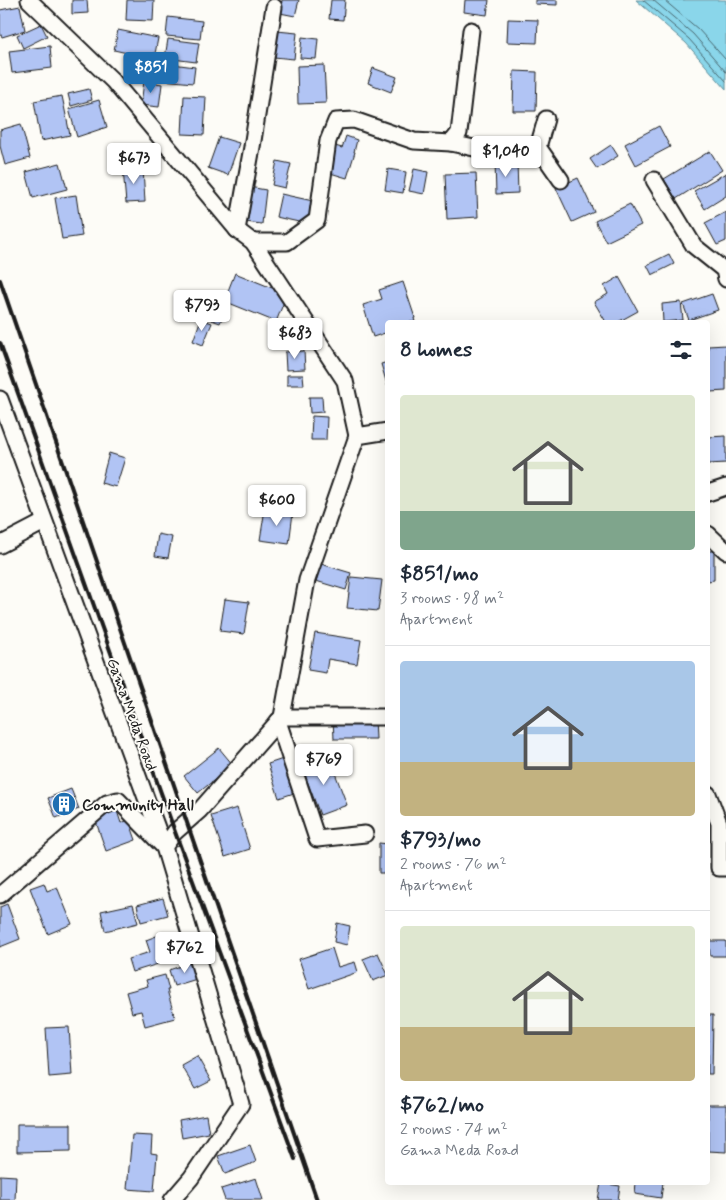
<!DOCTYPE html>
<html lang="en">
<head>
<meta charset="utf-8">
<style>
	body { margin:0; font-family:Mynerve,sans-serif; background:#f2f2f3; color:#1f2937; height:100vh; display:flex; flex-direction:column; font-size:19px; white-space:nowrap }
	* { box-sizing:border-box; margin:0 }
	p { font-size:16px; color:#747a83 }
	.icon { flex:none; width:28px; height:28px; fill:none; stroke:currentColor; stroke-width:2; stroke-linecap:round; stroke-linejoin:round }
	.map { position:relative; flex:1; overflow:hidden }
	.panel { position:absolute; left:385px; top:320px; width:325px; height:865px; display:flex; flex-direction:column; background:#fff; border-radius:5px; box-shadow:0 5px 20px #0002 }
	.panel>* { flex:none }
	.price { position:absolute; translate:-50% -42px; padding:0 11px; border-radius:5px; background:#fff; color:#222; font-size:16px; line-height:32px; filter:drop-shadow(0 1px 2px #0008) }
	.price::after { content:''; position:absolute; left:50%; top:30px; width:15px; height:11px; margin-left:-8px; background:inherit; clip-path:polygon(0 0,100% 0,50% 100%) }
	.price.active { background:#1f6fb2; color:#fff }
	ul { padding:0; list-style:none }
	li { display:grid; align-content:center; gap:10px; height:265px; padding:0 15px }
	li+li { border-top:1px solid #e0e1e3 }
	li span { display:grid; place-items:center; height:155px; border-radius:5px; color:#555 }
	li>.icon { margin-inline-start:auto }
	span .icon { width:90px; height:90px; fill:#fffc; stroke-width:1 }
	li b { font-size:21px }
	h2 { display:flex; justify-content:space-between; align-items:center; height:60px; padding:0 15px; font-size:21px }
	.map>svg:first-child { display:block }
</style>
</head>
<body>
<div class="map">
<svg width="726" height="1200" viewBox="0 0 726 1200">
	<rect width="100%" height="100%" fill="#fdfcf7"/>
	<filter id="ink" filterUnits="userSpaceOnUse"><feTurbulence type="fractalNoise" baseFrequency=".02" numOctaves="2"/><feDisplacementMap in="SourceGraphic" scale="10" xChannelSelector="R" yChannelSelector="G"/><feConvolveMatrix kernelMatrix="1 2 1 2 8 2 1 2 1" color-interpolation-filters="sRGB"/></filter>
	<g filter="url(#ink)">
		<!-- water -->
		<polygon fill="#8ad6ea" stroke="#5e8c98" points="636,0 726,0 726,89 686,43"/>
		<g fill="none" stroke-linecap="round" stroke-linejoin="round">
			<!-- shore -->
			<g stroke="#48666e" stroke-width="1">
				<polyline points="643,0 689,39 726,81"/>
				<polyline points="653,0 693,34 726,72"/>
				<polyline points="664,0 698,29 726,60"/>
			</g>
		</g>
		<!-- building -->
		<g fill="#b1c4f4" stroke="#1c1c1c">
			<polygon points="72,0 87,0 88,13 72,14"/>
			<polygon points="127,0 154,0 153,21 126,20"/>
			<polygon points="282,0 299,0 295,16 280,13"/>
			<polygon points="331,0 345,0 343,20 329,19"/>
			<polygon points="465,0 489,0 487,15 464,12"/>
			<polygon points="535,0 557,0 557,5 535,4"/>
			<polygon points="20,6 25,30 2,37 0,33 0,10"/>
			<polygon points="168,17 202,21 200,39 166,36"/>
			<polygon points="508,19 538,20 537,43 507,42"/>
			<polygon points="41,24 47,36 23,48 17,35"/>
			<polygon points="118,30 158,38 154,59 114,50"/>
			<polygon points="277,31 297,33 294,59 274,57"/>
			<polygon points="302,37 318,39 316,59 300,58"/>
			<polygon points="168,39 199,43 196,62 165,58"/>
			<polygon points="50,46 52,68 12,73 9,51"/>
			<polygon points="132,60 156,64 154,76 130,71"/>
			<polygon points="165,63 195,67 193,83 163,80"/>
			<polygon points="324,65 326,103 298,104 297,66"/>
			<polygon points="373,68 397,77 391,92 368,83"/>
			<polygon points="514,71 537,72 536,111 513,111"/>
			<polygon points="144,81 162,84 159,107 141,105"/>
			<polygon points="89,89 92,100 71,106 68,94"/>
			<polygon points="62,96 70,135 41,141 34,101"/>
			<polygon points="184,96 206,97 204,135 182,134"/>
			<polygon points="99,100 107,127 77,137 69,109"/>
			<polygon points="21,124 30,158 5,165 0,146 0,130"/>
			<polygon points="659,126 670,147 636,165 625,144"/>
			<polygon points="346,136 357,140 354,152 355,152 347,178 327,172 335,146 342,148"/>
			<polygon points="219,137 239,143 228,175 208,168"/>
			<polygon points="611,145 618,156 597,169 590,159"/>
			<polygon points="529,151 531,165 518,167 516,154"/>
			<polygon points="710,151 722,170 676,199 664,179"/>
			<polygon points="277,161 291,164 285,188 272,185"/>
			<polygon points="495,162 517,162 518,193 496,194"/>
			<polygon points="60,163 67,189 33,198 26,172"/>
			<polygon points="143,168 145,202 126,203 123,169"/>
			<polygon points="388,169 406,172 403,193 385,190"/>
			<polygon points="414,169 428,172 424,194 409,191"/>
			<polygon points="476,173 478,217 447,219 445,174"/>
			<polygon points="726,173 726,196 705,209 694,191"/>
			<polygon points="578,178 594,212 572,222 556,188"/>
			<polygon points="249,187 266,190 262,224 245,222"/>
			<polygon points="281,194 313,201 308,224 276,217"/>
			<polygon points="76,195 82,236 62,239 55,198"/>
			<polygon points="630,204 641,225 606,242 595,221"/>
			<polygon points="726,212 726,241 717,245 705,223"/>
			<polygon points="669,254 674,264 652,275 647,265"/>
			<polygon points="235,273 287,294 276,322 224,301"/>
			<polygon points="619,277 638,311 618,322 606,322 594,302 608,294 604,286"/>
			<polygon points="403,282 415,318 414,318 415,322 388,322 388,332 373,337 363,305 382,299 379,290"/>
			<polygon points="712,294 718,310 689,320 683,304"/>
			<polygon points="198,300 225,310 220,323 193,313"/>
			<polygon points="681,302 683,320 663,322 662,304"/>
			<polygon points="201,319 212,323 203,345 193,341"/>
			<polygon points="726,345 726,391 710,392 708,368 708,346"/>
			<polygon points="304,351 305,369 286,370 285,352"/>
			<polygon points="388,362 388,388 381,364"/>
			<polygon points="287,375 303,375 304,385 287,385"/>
			<polygon points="309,397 322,397 323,412 310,413"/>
			<polygon points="312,416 327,417 326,440 311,440"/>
			<polygon points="726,436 726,463 708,464 708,437"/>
			<polygon points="109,453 125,458 116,487 101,483"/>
			<polygon points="265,509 293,513 289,544 260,540"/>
			<polygon points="158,534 172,537 168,558 155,556"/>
			<polygon points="708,551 714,551 714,580 708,581"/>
			<polygon points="321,564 351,573 346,590 316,581"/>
			<polygon points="351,577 382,580 378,611 347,608"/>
			<polygon points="225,599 249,602 244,634 220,631"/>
			<polygon points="315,633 361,640 357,664 328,659 326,673 308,670"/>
			<polygon points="375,717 376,739 334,739 333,718"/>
			<polygon points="219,748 233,765 198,793 184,776"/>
			<polygon points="329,757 347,805 320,815 302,767"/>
			<polygon points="283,759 294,793 279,798 268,764"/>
			<polygon points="71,789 79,809 56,818 48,798"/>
			<polygon points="237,808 250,849 225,857 211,816"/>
			<polygon points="117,811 121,823 129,820 136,840 106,851 95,819"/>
			<polygon points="379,843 388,844 388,873 379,873"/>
			<polygon points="44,883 47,891 57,887 72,924 48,934 30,888"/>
			<polygon points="163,898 168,915 141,922 137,905"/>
			<polygon points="7,904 20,939 0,947 0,907"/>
			<polygon points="133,904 138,923 105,931 101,911"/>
			<polygon points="337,923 350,926 347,945 334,942"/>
			<polygon points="159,935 168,961 132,972 128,959 150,952 146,940"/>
			<polygon points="709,941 726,941 726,956 710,956"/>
			<polygon points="332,948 338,967 355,962 358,972 309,989 299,959"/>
			<polygon points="378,953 388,975 373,981 363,959"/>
			<polygon points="195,961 200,978 174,986 169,970"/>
			<polygon points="165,975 169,990 167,990 175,1018 145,1026 141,1011 132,1013 126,992 148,986 146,980"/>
			<polygon points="708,1015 713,1015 712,1074 708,1074"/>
			<polygon points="69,1027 72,1075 49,1077 46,1028"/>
			<polygon points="197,1056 211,1081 195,1089 181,1065"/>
			<polygon points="708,1105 726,1105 726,1152 708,1151"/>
			<polygon points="206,1115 209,1133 182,1138 179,1120"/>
			<polygon points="17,1124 71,1124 71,1151 17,1152"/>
			<polygon points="132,1135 152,1136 151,1153 157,1154 154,1191 127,1189"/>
			<polygon points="250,1145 256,1162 225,1174 218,1156"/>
			<polygon points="0,1175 16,1176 15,1200 0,1200"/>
			<polygon points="256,1178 263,1200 225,1200 221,1189"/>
			<polygon points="636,1182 663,1182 661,1198 635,1194"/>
			<polygon points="601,1183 620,1186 618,1200 598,1200"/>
		</g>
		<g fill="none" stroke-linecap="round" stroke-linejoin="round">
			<!-- minor casing -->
			<g stroke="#1c1c1c" stroke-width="19">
				<g id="minor">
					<polyline points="29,0 113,81 237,230 253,242 345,381 357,436 388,431"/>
					<polyline points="451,143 483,150 538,147 561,180"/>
					<polyline points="538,147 546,119"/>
					<polyline points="654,180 694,246 724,270 726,279"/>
					<polyline points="237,230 252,147 274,7"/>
					<polyline points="253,242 287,242 317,220 328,141 336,121 354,120 414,141 451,143 459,133 471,30"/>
					<polyline points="0,399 164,847 241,1104 191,1178 172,1200"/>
					<polyline points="708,493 726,487"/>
					<polyline points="708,534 726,551"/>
					<polyline points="0,545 44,522"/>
					<polyline points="282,717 307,580 357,436"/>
					<polyline points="278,721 317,839 365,834"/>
					<polyline points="708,794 719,823 719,868 726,868"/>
					<polyline points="0,895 107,803 118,800 164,847 175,832 200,810 282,717 388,717"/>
				</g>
			</g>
			<!-- minor -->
			<use href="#minor" stroke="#fdfcf7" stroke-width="15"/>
			<!-- rail -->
			<g stroke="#1c1c1c" stroke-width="4">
				<polyline points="0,280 317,1200"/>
				<polyline points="0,343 175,832 295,1159"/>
			</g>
		</g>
	</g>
	<!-- icons -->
	<defs>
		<g id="building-disc" transform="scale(1.25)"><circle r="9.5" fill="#1f6fb2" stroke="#fdfcf7"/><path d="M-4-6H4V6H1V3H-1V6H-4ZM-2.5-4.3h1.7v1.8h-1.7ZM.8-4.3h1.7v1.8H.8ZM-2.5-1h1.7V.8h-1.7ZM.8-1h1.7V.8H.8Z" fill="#fff"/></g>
	</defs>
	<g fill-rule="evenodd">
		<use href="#building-disc" x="64" y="804"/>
	</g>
	<g text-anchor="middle" stroke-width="4" stroke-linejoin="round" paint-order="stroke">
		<!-- street labels -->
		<g font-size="16" fill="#1c1c1c" stroke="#fdfcf7">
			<text transform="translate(133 714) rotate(70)" y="6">Gama Meda Road</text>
		</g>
		<!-- poi labels -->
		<g font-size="16" font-weight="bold" fill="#1c1c1c" stroke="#fdfcf7" text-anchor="start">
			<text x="82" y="810">Community Hall</text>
		</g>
	</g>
</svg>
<b class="price active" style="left:151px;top:94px">$851</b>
<b class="price" style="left:506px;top:178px">$1,040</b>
<b class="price" style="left:134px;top:185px">$673</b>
<b class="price" style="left:202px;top:332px">$793</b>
<b class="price" style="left:295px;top:360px">$683</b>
<b class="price" style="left:277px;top:527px">$600</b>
<b class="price" style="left:324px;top:786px">$769</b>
<b class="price" style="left:185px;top:974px">$762</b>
<section class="panel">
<h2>8 homes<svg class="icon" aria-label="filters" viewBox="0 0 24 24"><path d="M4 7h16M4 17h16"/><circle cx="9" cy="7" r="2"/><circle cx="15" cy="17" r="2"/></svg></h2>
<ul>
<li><span style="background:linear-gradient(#dfe7d0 75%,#7fa58c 0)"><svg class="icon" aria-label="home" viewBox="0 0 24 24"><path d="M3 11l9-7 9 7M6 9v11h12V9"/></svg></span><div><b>$851/mo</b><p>3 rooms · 98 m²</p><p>Apartment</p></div></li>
<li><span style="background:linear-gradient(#a9c7e8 65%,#c2b280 0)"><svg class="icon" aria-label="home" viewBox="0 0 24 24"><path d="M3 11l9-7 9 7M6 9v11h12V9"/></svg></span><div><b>$793/mo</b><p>2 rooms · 76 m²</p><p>Apartment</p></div></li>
<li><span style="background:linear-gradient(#dfe7d0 65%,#c2b280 0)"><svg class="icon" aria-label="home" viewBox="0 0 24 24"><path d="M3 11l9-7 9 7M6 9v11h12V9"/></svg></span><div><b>$762/mo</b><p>2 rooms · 74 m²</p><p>Gama Meda Road</p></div></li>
</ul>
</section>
</div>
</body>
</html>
